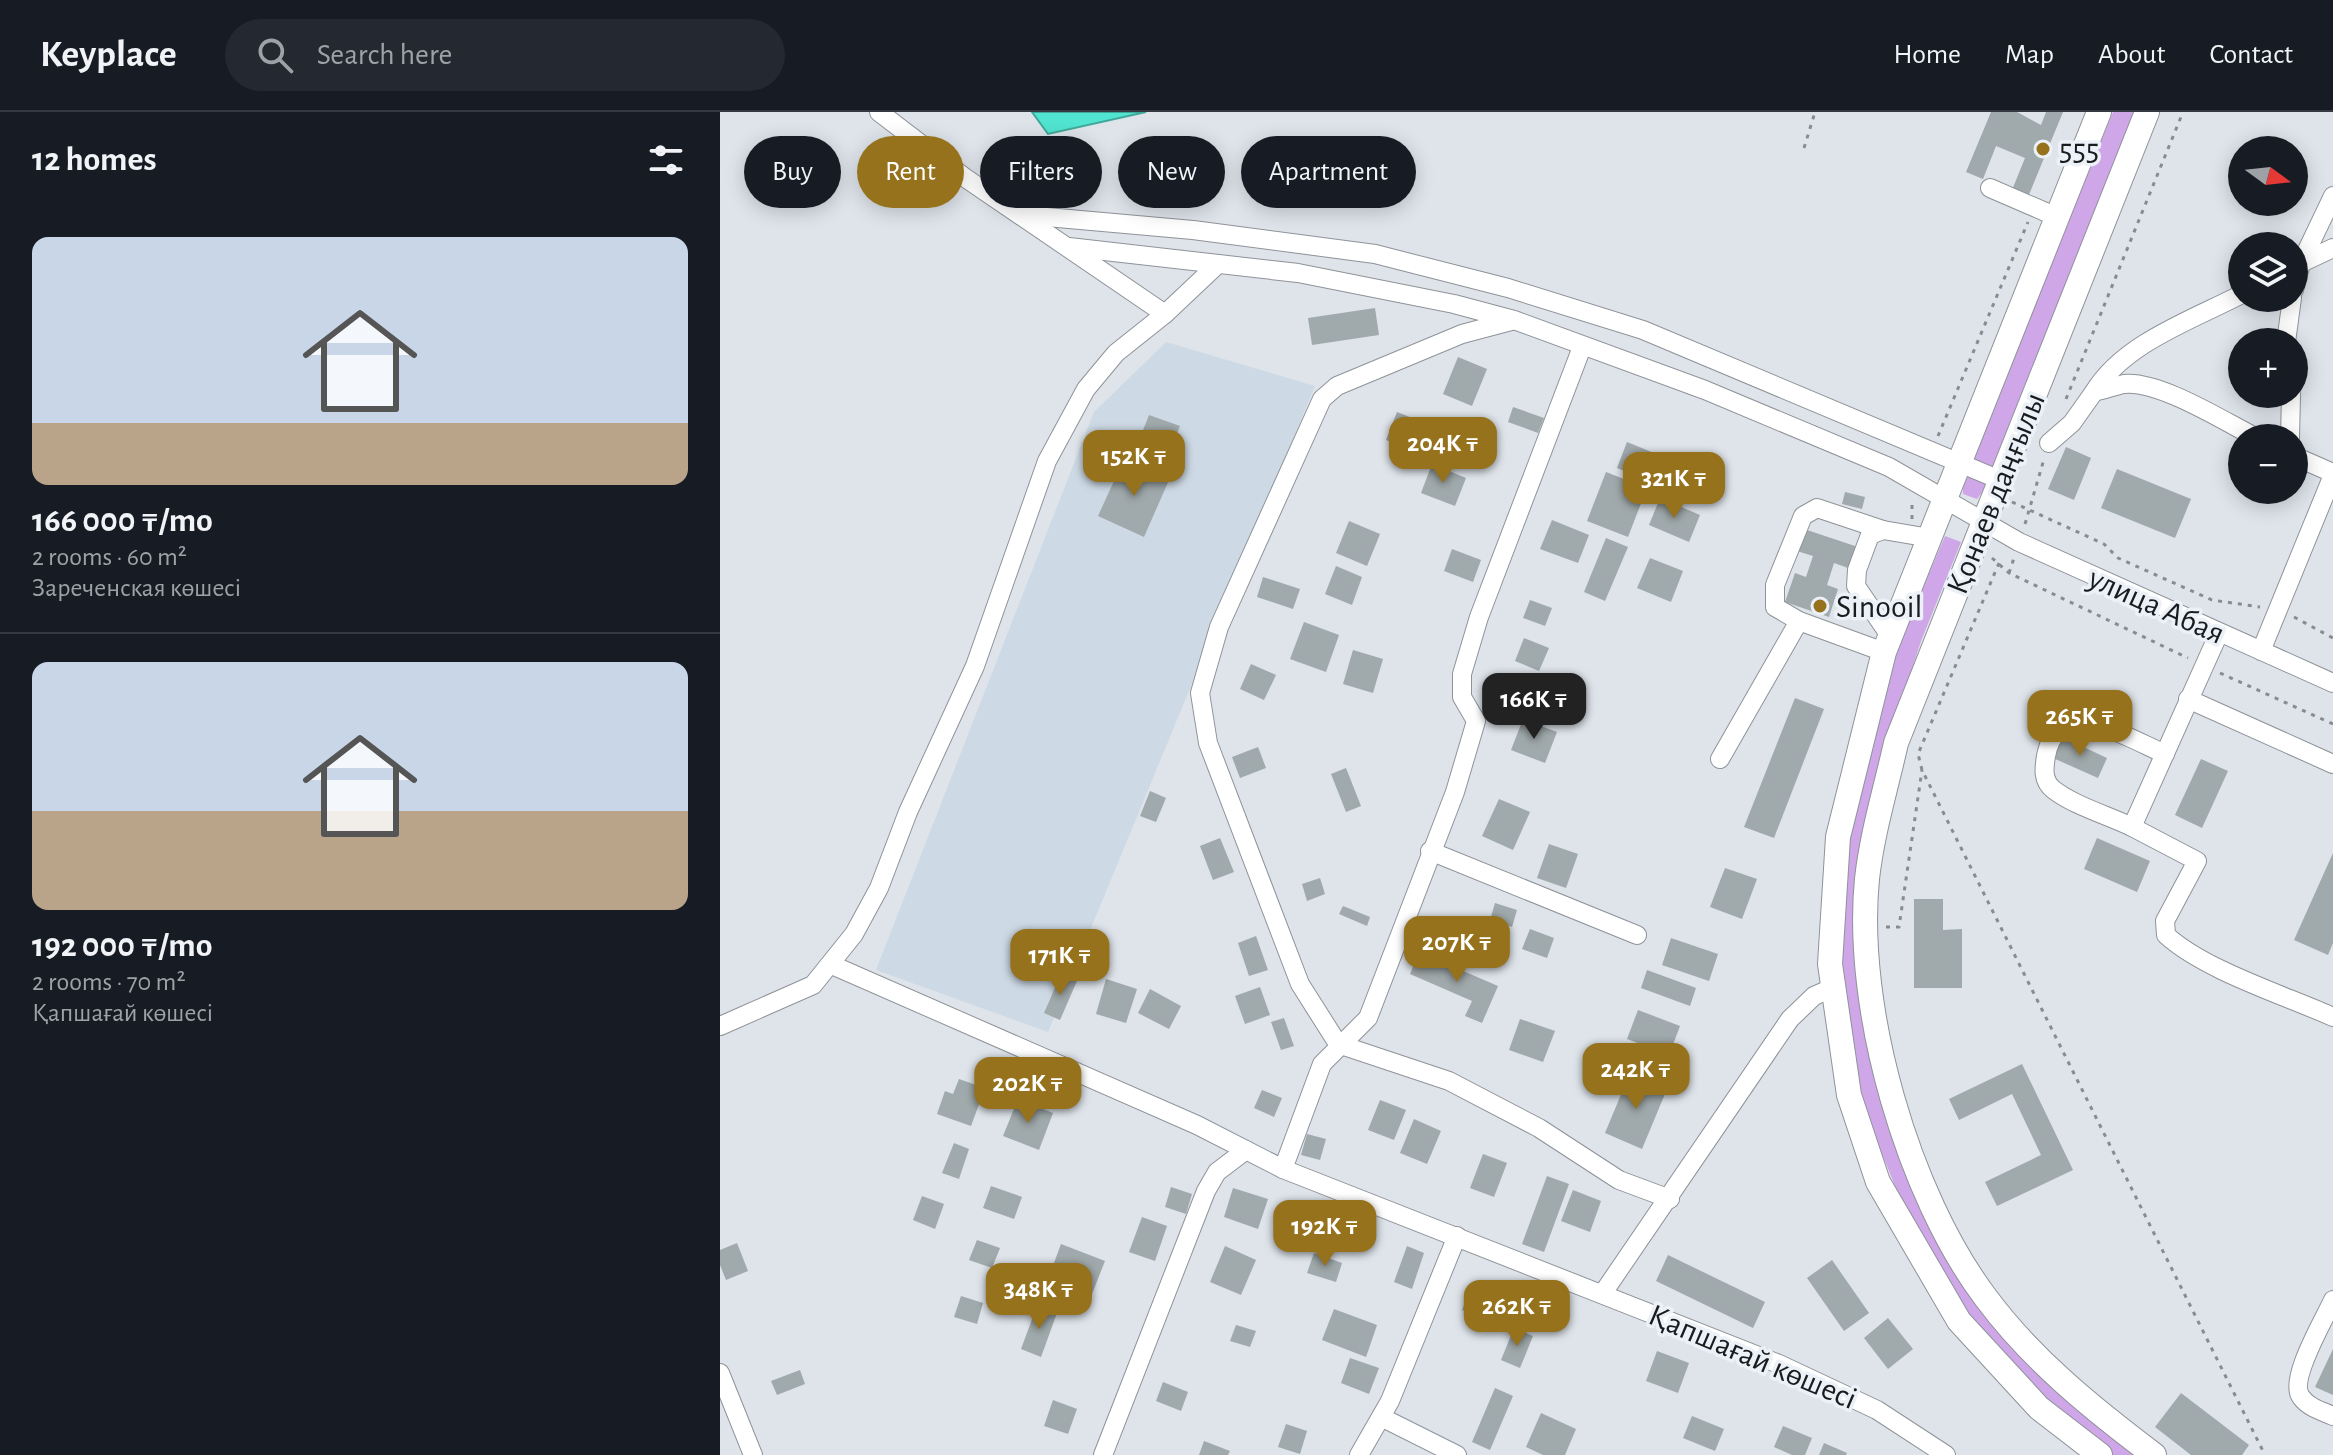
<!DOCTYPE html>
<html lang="en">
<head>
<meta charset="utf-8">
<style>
	body { margin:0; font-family:"Alegreya Sans",sans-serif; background:#242831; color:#f1f3f6; height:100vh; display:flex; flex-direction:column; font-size:30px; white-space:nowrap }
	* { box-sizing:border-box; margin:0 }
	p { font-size:26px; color:#9ea1a6 }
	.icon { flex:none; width:44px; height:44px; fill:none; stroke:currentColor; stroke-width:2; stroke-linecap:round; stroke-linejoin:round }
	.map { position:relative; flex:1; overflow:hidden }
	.side { display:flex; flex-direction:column; background:#171b24; width:720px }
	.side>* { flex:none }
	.banner { position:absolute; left:24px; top:24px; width:760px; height:72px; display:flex; gap:16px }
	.needle { width:52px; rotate:105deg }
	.controls { position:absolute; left:1508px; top:24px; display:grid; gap:16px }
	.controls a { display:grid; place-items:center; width:80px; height:80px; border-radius:50%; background:#171b24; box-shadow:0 4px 20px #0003; font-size:40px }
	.price { position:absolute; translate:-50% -68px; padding:0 18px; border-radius:16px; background:#95721b; color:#fff; font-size:26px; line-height:52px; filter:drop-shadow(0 2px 4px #0008) }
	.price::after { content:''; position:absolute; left:50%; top:48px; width:24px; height:18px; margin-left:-12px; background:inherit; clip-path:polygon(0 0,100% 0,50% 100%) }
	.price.on { background:#222; color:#fff }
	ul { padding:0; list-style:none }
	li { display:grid; align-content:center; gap:16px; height:424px; padding:0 32px }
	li+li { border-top:2px solid #363941 }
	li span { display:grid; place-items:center; height:248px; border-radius:16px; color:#555 }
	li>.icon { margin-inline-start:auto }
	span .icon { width:144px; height:144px; fill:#fffc; stroke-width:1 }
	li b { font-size:34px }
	h2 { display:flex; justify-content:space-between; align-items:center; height:96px; padding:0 32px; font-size:34px }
	.pill { padding:0 28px; border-radius:36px; background:#171b24; box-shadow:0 4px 20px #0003; font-size:28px; line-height:72px }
	.pill.on { background:#95721b; color:#fff }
	header { display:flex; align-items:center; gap:48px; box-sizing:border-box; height:112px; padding:0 40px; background:#171b24; border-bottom:2px solid #363941 }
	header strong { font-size:38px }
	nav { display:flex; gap:44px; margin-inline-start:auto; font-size:28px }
	.search { width:560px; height:72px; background:#242831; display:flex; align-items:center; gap:20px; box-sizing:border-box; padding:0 28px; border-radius:44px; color:#9ea1a6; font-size:30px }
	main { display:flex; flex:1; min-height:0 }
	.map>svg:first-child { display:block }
</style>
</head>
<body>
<header>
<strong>Keyplace</strong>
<div class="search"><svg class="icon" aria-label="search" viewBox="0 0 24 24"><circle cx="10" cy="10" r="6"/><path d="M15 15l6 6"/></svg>Search here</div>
<nav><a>Home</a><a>Map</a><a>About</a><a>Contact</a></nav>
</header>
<main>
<section class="side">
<h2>12 homes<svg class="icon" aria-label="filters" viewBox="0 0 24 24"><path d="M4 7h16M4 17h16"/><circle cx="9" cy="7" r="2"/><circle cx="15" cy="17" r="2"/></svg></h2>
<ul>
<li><span style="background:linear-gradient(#c9d6e8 75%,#b9a48a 0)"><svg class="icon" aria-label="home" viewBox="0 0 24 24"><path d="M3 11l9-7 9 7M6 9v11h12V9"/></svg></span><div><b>166 000 ₸/mo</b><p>2 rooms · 60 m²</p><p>Зареченская көшесі</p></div></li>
<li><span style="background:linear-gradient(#c9d6e8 60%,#b9a48a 0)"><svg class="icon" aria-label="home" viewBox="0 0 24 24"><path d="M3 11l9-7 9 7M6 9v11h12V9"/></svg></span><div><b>192 000 ₸/mo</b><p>2 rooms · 70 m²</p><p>Қапшағай көшесі</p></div></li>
</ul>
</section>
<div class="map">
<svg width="1613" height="1343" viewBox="0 0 1613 1343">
	<rect width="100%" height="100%" fill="#dee4ea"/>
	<!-- built -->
	<polygon fill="#cdd9e4" points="446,230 595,274 328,920 156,858 374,300"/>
	<!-- green -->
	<g fill="#cfa6e8">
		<polygon points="1393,0 1419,0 1263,379 1257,387 1243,382 1243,372"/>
		<polygon points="1225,424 1241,430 1201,529 1171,622 1142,890 1151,952 1166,1007 1206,1101 1417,1343 1392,1343 1381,1335 1301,1269 1250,1204 1190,1111 1150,1012 1135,957 1120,854 1122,749 1175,542"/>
	</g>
	<!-- water -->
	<polygon fill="#51e4d0" stroke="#40a89a" stroke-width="2" points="312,0 426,0 328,22"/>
	<!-- building -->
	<g fill="#a0a9ab">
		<polygon points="1271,0 1297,0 1321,13 1326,0 1343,0 1308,85 1292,78 1305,46 1276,34 1263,67 1246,60"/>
		<polygon points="655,196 659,223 592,233 588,206"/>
		<polygon points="738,245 767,257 752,294 723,282"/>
		<polygon points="793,295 824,306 818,321 788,310"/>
		<polygon points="677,300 710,313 699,341 666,328"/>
		<polygon points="429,303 460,314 451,337 420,326"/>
		<polygon points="907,330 934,341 924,367 897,356"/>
		<polygon points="1346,335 1371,346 1354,388 1328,377"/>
		<polygon points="951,343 991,359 981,385 941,370"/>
		<polygon points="404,347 449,368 424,425 378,404"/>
		<polygon points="712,352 746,366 735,394 701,381"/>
		<polygon points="1397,357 1471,387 1455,426 1381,396"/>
		<polygon points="886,360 927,376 908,425 867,409"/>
		<polygon points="1125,380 1145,385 1142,397 1122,392"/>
		<polygon points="940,386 980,403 969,430 929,413"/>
		<polygon points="832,408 869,423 858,451 820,437"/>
		<polygon points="629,409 660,422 647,454 616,441"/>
		<polygon points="1084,417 1138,435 1131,457 1114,451 1107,473 1118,477 1109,505 1065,490 1075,461 1086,465 1093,444 1077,439"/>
		<polygon points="886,426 908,435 885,489 864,480"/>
		<polygon points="732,437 761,448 753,470 724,459"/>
		<polygon points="930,446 963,459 951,490 917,476"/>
		<polygon points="616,454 642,465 632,493 605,482"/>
		<polygon points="543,465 580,477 573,497 537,485"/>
		<polygon points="810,488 832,496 825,514 803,506"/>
		<polygon points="584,510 619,523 606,560 570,547"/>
		<polygon points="804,526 829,536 819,559 795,549"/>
		<polygon points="633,538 663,547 653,581 623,572"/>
		<polygon points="531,552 556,563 544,588 520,577"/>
		<polygon points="1075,586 1104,597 1054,726 1024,715"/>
		<polygon points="803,607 837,620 825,651 791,638"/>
		<polygon points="1342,625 1387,646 1378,666 1333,646"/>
		<polygon points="538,635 546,656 520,666 512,645"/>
		<polygon points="1481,647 1508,659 1482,716 1455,703"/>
		<polygon points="626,656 641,694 626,700 611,662"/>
		<polygon points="430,679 446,686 436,710 420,704"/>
		<polygon points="779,687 810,700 793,738 762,724"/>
		<polygon points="500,726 514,760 493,768 480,734"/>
		<polygon points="1377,726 1430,749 1417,780 1364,757"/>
		<polygon points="829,732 858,742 846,776 817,766"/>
		<polygon points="1613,741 1613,831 1608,843 1574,828"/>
		<polygon points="1005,756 1037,767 1022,807 990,795"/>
		<polygon points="600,766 605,782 587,789 582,772"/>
		<polygon points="1194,787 1223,787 1223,818 1242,817 1242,876 1194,876"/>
		<polygon points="775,791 797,798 792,815 770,808"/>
		<polygon points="623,794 650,805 647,814 619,802"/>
		<polygon points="810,817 834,826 827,846 802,837"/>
		<polygon points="536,824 548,858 529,864 518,831"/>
		<polygon points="951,826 998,842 989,869 942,853"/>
		<polygon points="699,840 778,874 762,911 745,904 752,889 690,862"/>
		<polygon points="927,858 976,876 970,894 921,876"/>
		<polygon points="341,862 357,869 340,908 324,901"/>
		<polygon points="386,867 417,877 406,911 376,902"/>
		<polygon points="540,875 550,903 525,912 515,884"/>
		<polygon points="430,877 461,894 449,917 418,901"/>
		<polygon points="918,898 960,914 949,943 907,927"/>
		<polygon points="564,906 574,934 561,938 551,910"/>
		<polygon points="800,907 835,919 823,950 789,938"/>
		<polygon points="1302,952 1353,1058 1277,1094 1265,1070 1321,1043 1292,982 1239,1008 1229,987"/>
		<polygon points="910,961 947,977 922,1037 885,1021"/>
		<polygon points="239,967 265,976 251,1014 217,1002 225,979 233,982"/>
		<polygon points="542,978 562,986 554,1005 534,996"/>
		<polygon points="298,987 333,1001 319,1038 283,1024"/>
		<polygon points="660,988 686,998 674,1028 648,1018"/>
		<polygon points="694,1007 721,1019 707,1052 680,1041"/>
		<polygon points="587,1022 606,1027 600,1048 581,1043"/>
		<polygon points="234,1031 249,1037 239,1067 222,1061"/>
		<polygon points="763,1042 787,1051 774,1085 750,1076"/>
		<polygon points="827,1064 849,1072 824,1140 802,1132"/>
		<polygon points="271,1074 302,1085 294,1107 263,1096"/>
		<polygon points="451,1075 472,1082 466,1102 445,1095"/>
		<polygon points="513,1076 548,1087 538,1117 504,1105"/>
		<polygon points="853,1078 881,1089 870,1120 841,1109"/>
		<polygon points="202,1084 224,1092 215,1117 193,1108"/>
		<polygon points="422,1105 447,1114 435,1149 409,1140"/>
		<polygon points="257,1128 280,1136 272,1156 249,1148"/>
		<polygon points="17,1131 28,1159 6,1168 0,1153 0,1138"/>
		<polygon points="341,1132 385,1149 370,1187 327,1170"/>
		<polygon points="505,1134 536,1148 521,1183 490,1170"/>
		<polygon points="687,1134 704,1141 692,1177 674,1170"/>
		<polygon points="594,1141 622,1151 616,1170 587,1161"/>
		<polygon points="948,1143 1045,1190 1033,1216 936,1169"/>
		<polygon points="1112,1148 1149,1201 1124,1219 1087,1166"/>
		<polygon points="752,1173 782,1185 772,1210 742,1198"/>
		<polygon points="241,1184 263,1191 257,1212 234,1205"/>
		<polygon points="317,1194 337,1201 321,1245 301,1237"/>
		<polygon points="614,1197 657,1213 646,1245 602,1228"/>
		<polygon points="1168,1206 1193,1237 1168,1257 1144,1226"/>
		<polygon points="516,1213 536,1219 530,1235 510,1229"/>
		<polygon points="794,1216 813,1224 800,1256 781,1248"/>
		<polygon points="1613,1237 1613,1283 1595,1275"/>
		<polygon points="937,1239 969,1251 958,1281 926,1269"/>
		<polygon points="630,1246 659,1256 649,1282 621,1271"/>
		<polygon points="80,1258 85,1272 57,1283 51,1269"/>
		<polygon points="443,1270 468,1280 461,1299 436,1289"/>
		<polygon points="775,1276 793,1284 770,1338 752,1330"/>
		<polygon points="1461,1281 1529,1333 1522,1343 1471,1343 1435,1315"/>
		<polygon points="333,1288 357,1297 348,1322 324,1314"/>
		<polygon points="821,1301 856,1317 845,1343 823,1343 806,1335"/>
		<polygon points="972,1304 1004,1317 995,1339 963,1326"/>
		<polygon points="566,1312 587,1319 580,1342 558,1335"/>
		<polygon points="1063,1314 1092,1326 1085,1343 1072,1343 1054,1335"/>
		<polygon points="484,1329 510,1339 508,1343 479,1343"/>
		<polygon points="1104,1331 1127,1341 1126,1343 1099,1343"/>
	</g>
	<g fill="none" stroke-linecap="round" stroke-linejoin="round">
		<!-- minor casing -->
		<g stroke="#8e9399" stroke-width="20">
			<g id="minor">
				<polyline points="159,0 244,65 445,202"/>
				<polyline points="1270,76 1337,105"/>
				<polyline points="304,103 473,118 655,142 788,176 923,218 1280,368"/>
				<polyline points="349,135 578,161 734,192 794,208 985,278 1169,355 1299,430 1613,571"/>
				<polyline points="1579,152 1613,136"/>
				<polyline points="1574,178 1581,151 1613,84"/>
				<polyline points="791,209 742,222 617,274 602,287 499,515 480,581 488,631 580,872 618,932 729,969 819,1016 899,1068 950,1087"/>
				<polyline points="1566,230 1572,186"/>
				<path d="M1374 280C1404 231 1472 208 1522 182"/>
				<polyline points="1570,326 1571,282"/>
				<path d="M1329 331 1352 311 1374 280C1384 278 1394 274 1404 272 1439 268 1505 310 1537 326"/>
				<polyline points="1574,344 1613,361"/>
				<polyline points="1163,418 1097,396 1083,404 1055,473 1055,495 1079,509 1164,540"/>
				<path d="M1499 521 1412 715 1477 749 1445 809 1446 823C1484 858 1564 883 1613 905"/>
				<polyline points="1170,524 1136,474 1137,458 1150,423 1163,418 1210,426"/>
				<polyline points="1541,539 1613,363"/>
				<polyline points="1468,587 1613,652"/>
				<polyline points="1000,647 1079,509"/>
				<path d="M1412 715C1387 703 1355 694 1334 678 1322 669 1324 656 1326 644 1338 581 1410 627 1445 642"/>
				<polyline points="710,739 917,823"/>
				<polyline points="112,853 477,1013 563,1057 1059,1252 1157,1298 1226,1343"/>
				<polyline points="0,914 93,873 134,822 159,776 188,700 255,554 327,349 366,277 396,241 445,202 498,152"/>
				<polyline points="563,1057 602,952 648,906 735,680 756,609 742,585 742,562 759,505 862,235"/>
				<polyline points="883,1181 1070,907 1094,884 1112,876"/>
				<path d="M1613 1188C1604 1208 1568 1268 1581 1285 1589 1296 1602 1299 1613 1304"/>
				<polyline points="0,1261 33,1343"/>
				<polyline points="661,1305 737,1343"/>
				<polyline points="383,1343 486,1079 497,1060 526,1038"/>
				<polyline points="639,1343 670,1289 737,1124"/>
			</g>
		</g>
		<!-- major casing -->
		<g stroke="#8e9399" stroke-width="26">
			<g id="major">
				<polyline points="1379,0 1164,540 1118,725 1110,852 1129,983 1158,1070 1239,1209 1319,1296 1380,1343"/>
				<path d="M1427 0 1176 631C1166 676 1152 721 1147 767 1134 896 1188 1083 1266 1186 1312 1248 1373 1297 1434 1343"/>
			</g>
		</g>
		<!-- path -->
		<g stroke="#888c90" stroke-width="3" stroke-dasharray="4 6" stroke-linecap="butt">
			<polyline points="1084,36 1095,0"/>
			<polyline points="1346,287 1463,0"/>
			<polyline points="1218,324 1308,110"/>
			<polyline points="1292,390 1384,432 1398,446 1492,488 1540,495"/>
			<polyline points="1192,407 1192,387"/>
			<polyline points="1305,412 1324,347"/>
			<polyline points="1272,446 1289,461 1468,546"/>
			<polyline points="1279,451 1198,642 1202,658 1545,1343"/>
			<polyline points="1289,461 1294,446"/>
			<polyline points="1574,505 1613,526"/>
			<polyline points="1500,561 1613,612"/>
			<polyline points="1166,815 1179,815 1202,658"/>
		</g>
		<!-- minor -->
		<use href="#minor" stroke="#fff" stroke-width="18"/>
		<!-- major -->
		<use href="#major" stroke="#fff" stroke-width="24"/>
	</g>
	<!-- markers -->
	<g fill="#95721b" stroke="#ebf1f7" stroke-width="3">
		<circle cx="1323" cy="37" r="8"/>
		<circle cx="1100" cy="494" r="8"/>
	</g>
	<g text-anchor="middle" stroke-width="7" stroke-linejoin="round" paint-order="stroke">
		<!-- poi labels -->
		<g font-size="32" fill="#191b1d" stroke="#ebf1f7" text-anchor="start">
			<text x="1339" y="48">555</text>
			<text x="1116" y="505">Sinooil</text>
		</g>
		<!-- street labels -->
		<g font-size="32" fill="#191b1d" stroke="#ebf1f7">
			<text transform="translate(1275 381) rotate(-68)" y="11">Қонаев даңғылы</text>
			<text transform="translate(1437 493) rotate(24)" y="11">улица Абая</text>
			<text transform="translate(1033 1244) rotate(23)" y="11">Қапшағай көшесі</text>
		</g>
	</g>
</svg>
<div class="controls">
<a><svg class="needle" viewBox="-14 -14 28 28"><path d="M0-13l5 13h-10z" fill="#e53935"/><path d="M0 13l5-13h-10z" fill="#9ea1a6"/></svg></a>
<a><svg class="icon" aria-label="layers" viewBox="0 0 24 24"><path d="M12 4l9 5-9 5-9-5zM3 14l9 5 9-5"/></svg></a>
<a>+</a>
<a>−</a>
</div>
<b class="price" style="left:723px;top:373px">204K ₸</b>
<b class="price" style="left:414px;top:386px">152K ₸</b>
<b class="price" style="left:954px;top:408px">321K ₸</b>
<b class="price on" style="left:814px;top:629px">166K ₸</b>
<b class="price" style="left:1360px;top:646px">265K ₸</b>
<b class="price" style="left:737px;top:872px">207K ₸</b>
<b class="price" style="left:340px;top:885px">171K ₸</b>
<b class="price" style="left:916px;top:999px">242K ₸</b>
<b class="price" style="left:308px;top:1013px">202K ₸</b>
<b class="price" style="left:605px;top:1156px">192K ₸</b>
<b class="price" style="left:319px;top:1219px">348K ₸</b>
<b class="price" style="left:797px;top:1236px">262K ₸</b>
<div class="banner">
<a class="pill">Buy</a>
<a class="pill on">Rent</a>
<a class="pill">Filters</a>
<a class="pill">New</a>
<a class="pill">Apartment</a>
</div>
</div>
</main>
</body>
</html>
